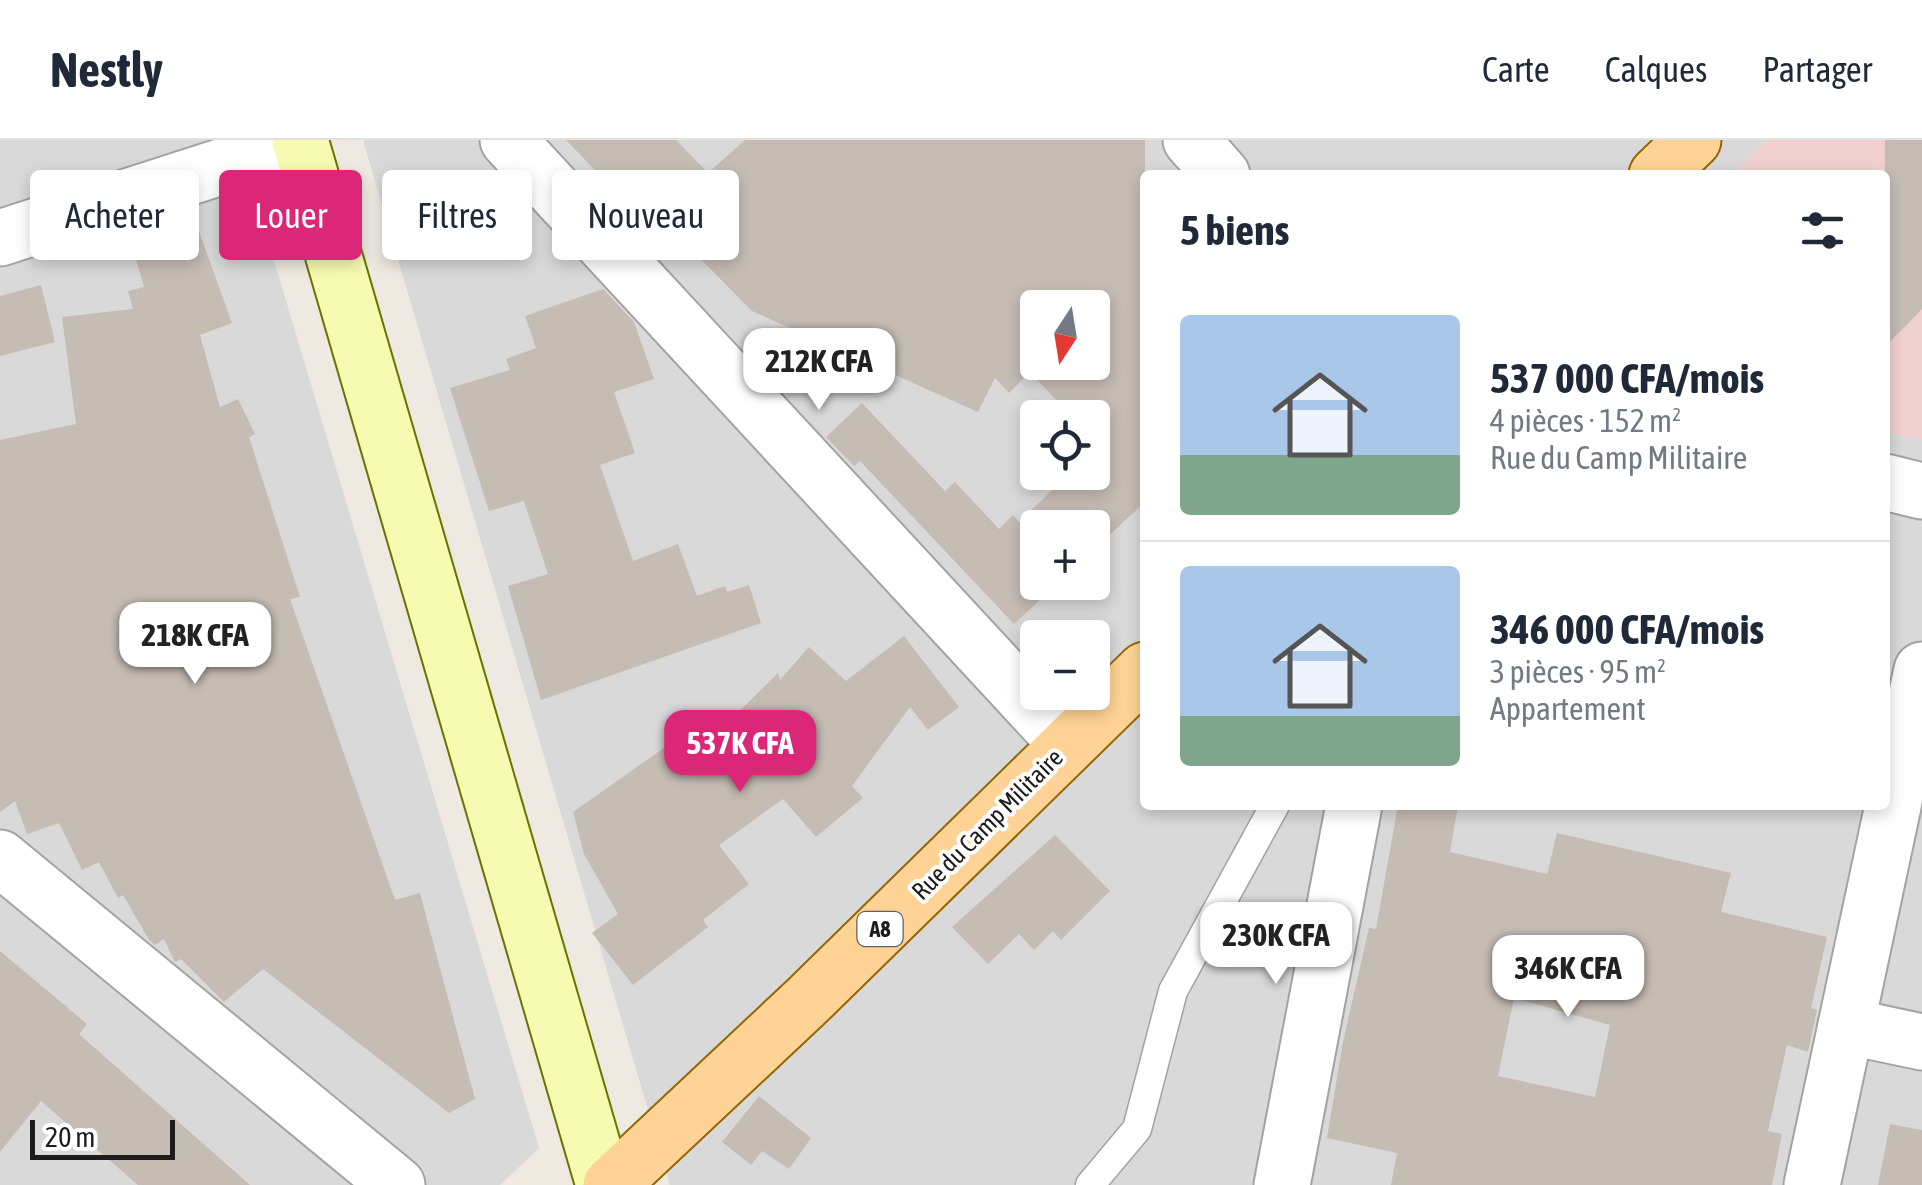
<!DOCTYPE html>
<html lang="fr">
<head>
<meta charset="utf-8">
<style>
	body { margin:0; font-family:"Asap Condensed",sans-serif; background:#f6f6f7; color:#1f2937; height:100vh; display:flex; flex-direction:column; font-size:38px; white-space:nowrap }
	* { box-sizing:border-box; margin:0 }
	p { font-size:32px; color:#747a83 }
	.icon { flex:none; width:55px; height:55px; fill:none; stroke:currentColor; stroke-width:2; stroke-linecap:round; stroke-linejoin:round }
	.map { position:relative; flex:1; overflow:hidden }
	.sheet { position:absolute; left:1140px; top:30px; width:750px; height:640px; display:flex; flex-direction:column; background:#fff; border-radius:10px; box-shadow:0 5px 15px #0003 }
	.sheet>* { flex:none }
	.top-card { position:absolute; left:30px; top:30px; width:950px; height:90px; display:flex; gap:20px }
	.needle { width:65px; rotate:192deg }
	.buttons { position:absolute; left:1020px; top:150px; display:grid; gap:20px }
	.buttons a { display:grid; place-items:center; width:90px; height:90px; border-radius:10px; background:#fff; box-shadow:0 5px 15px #0003; font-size:50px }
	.scale { position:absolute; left:30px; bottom:25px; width:145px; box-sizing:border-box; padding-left:10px; border:5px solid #1c1c1c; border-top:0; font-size:28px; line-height:35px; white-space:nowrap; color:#1c1c1c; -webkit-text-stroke:8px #fff; paint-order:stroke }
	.price { position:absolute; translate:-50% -85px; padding:0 22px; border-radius:20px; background:#fff; color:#222; font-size:32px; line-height:65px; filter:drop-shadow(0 2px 5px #0008) }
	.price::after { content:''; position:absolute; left:50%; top:60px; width:30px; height:22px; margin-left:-15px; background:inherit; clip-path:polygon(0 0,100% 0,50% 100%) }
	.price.current { background:#db2777; color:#fff }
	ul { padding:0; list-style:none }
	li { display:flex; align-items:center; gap:30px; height:250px; padding:0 40px }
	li+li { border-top:2px solid #e0e1e3 }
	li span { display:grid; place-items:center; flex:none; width:280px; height:200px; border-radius:10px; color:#555 }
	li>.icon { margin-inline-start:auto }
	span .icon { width:120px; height:120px; fill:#fffc; stroke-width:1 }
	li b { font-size:42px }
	h2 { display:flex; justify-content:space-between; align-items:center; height:120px; padding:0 40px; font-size:42px }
	.tag { padding:0 35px; border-radius:10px; background:#fff; box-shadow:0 5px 15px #0003; font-size:35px; line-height:90px }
	.tag.current { background:#db2777; color:#fff }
	header { display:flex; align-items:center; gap:60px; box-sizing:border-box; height:140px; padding:0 50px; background:#fff; border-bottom:2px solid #e0e1e3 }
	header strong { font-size:48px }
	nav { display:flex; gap:55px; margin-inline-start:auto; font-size:35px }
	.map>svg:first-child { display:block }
</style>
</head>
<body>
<header>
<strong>Nestly</strong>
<nav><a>Carte</a><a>Calques</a><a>Partager</a></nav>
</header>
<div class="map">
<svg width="1922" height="1045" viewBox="0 0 1922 1045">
	<rect width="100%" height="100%" fill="#eeeae1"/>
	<!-- residential -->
	<g fill="#dad9d9" fill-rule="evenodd">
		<polygon points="0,0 238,0 539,1008 500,1045 0,1045"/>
		<path d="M363 0H1767L1732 35H1145V665H1885V293L1922 300V1045H670ZM1038 168H1092V222H1038ZM1038 278H1092V332H1038ZM1038 388H1092V442H1038ZM1038 498H1092V552H1038Z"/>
	</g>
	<!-- commercial -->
	<polygon fill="#f0d1cf" points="1767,0 1922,0 1922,300 1885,293 1885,35 1732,35"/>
	<!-- building -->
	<g fill="#c5bcb4" fill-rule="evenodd">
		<path d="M566 0H676L708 33 745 0H1145V362L1092 411V388H1038V442H1059L1014 484 860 321 854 326 826 297 862 263 945 351 955 342 999 389 1013 375 1019 382 1071 332H1092V313L1100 306 1092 298V278H1073L1030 232 1009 253 995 238 978 272 752 171 656 74 646 83ZM1038 168H1092V222H1038Z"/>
		<polygon points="1885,0 1922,0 1922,169 1885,207"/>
		<polygon points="477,46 497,87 427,112 411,76"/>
		<polygon points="196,83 232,183 200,195 220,267 238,259 255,294 249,297 300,457 290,459 395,760 420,753 475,959 449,973 263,829 224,862 181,819 175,822 164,799 155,805 149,800 123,755 118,758 99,722 82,730 59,683 27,694 15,661 0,672 0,300 76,284 62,177 133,169 128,151 144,147 131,102"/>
		<polygon points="41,145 55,202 0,216 0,156"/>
		<polygon points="603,149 634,182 654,239 614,252 635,313 600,325 633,421 678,404 697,456 725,446 727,452 749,445 761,483 541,560 508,446 548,434 524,361 489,371 450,248 510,230 506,219 536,208 525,176"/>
		<polygon points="904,496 959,567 928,590 910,567 852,646 863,658 816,697 783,659 719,705 749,744 703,780 708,787 633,845 592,793 618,774 584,714 573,672 681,596 695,615 778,533 780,540 809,507 846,541"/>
		<path d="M1398 665H1458L1450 712 1547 734 1557 693 1731 733 1721 772 1827 797 1811 868 1817 870 1808 912 1787 905 1768 991 1782 994 1772 1045H1391L1397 1013 1327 998 1343 902 1369 788 1376 789ZM1514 858 1610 885 1595 957 1498 936Z"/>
		<polygon points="1055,695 1110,751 1061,800 1053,791 1034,810 1019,794 988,824 952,787"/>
		<polygon points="0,811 87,884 79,894 250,1045 138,1045 41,961 0,1012"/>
		<polygon points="759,956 811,998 789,1029 762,1011 751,1025 722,1002"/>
		<polygon points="1890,984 1922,990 1922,1045 1878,1045"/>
	</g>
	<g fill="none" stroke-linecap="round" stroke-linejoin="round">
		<!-- lane casing -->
		<g stroke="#a3a3a3" stroke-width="31">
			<polyline id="lane" points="1090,1045 1137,989 1173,851 1275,665"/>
		</g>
		<!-- street casing -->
		<g stroke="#a3a3a3" stroke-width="59">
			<g id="street">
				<polyline points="508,0 1067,604"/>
				<polyline points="1191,0 1222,35"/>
				<polyline points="0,98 301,1"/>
				<polyline points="1885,342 1922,351"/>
				<polyline points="0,718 397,1045"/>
				<polyline points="1846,886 1922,902"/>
				<polyline points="1282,1045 1354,665"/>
				<polyline points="1812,1045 1922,530"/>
			</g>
		</g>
		<!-- secondary casing -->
		<g stroke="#667501" stroke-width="59">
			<polyline id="secondary" points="300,0 604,1045"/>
		</g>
		<!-- primary casing -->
		<g stroke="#946600" stroke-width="59">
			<g id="primary">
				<polyline points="1657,35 1693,0"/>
				<polyline points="611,1045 807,861 1145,530"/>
			</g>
		</g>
		<!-- lane -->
		<use href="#lane" stroke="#fff" stroke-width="28"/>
		<!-- street -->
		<use href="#street" stroke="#fff" stroke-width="55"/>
		<!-- secondary -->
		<use href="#secondary" stroke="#f6fbb1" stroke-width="55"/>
		<!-- primary -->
		<use href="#primary" stroke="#ffd395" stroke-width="55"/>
	</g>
	<g text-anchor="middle" stroke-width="8" stroke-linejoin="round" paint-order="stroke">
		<!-- shield labels -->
		<rect fill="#fff" stroke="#606060" stroke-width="2.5" x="857.5" y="772" width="45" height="34" rx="8"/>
		<g font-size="22" font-weight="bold" fill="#1c1c1c">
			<text x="880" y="797">A8</text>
		</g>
		<!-- street labels -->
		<g font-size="25" fill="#1c1c1c" stroke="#fff">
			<text transform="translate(987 684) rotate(-45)" y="9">Rue du Camp Militaire</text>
		</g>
	</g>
</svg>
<div class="buttons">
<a><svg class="needle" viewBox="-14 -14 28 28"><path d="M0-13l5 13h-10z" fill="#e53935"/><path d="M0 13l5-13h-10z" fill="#747a83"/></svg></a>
<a><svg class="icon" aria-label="locate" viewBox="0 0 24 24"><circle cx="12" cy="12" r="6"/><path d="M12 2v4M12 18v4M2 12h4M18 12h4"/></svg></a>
<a>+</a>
<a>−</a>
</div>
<div class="scale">20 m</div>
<b class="price" style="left:819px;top:273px">212K CFA</b>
<b class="price" style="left:195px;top:547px">218K CFA</b>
<b class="price current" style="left:740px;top:655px">537K CFA</b>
<b class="price" style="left:1276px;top:847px">230K CFA</b>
<b class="price" style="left:1568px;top:880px">346K CFA</b>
<div class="top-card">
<a class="tag">Acheter</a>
<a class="tag current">Louer</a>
<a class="tag">Filtres</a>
<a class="tag">Nouveau</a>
</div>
<section class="sheet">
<h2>5 biens<svg class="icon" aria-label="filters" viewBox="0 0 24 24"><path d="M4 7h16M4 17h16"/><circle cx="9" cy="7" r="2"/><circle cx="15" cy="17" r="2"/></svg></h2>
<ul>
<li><span style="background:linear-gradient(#a9c7e8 70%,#7fa58c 0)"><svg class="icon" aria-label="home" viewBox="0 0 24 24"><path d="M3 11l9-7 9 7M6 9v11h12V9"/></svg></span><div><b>537 000 CFA/mois</b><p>4 pièces · 152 m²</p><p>Rue du Camp Militaire</p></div></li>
<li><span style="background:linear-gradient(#a9c7e8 75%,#7fa58c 0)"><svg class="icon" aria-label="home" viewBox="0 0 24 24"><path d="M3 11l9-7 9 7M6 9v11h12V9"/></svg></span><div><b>346 000 CFA/mois</b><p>3 pièces · 95 m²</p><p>Appartement</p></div></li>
</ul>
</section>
</div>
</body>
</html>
